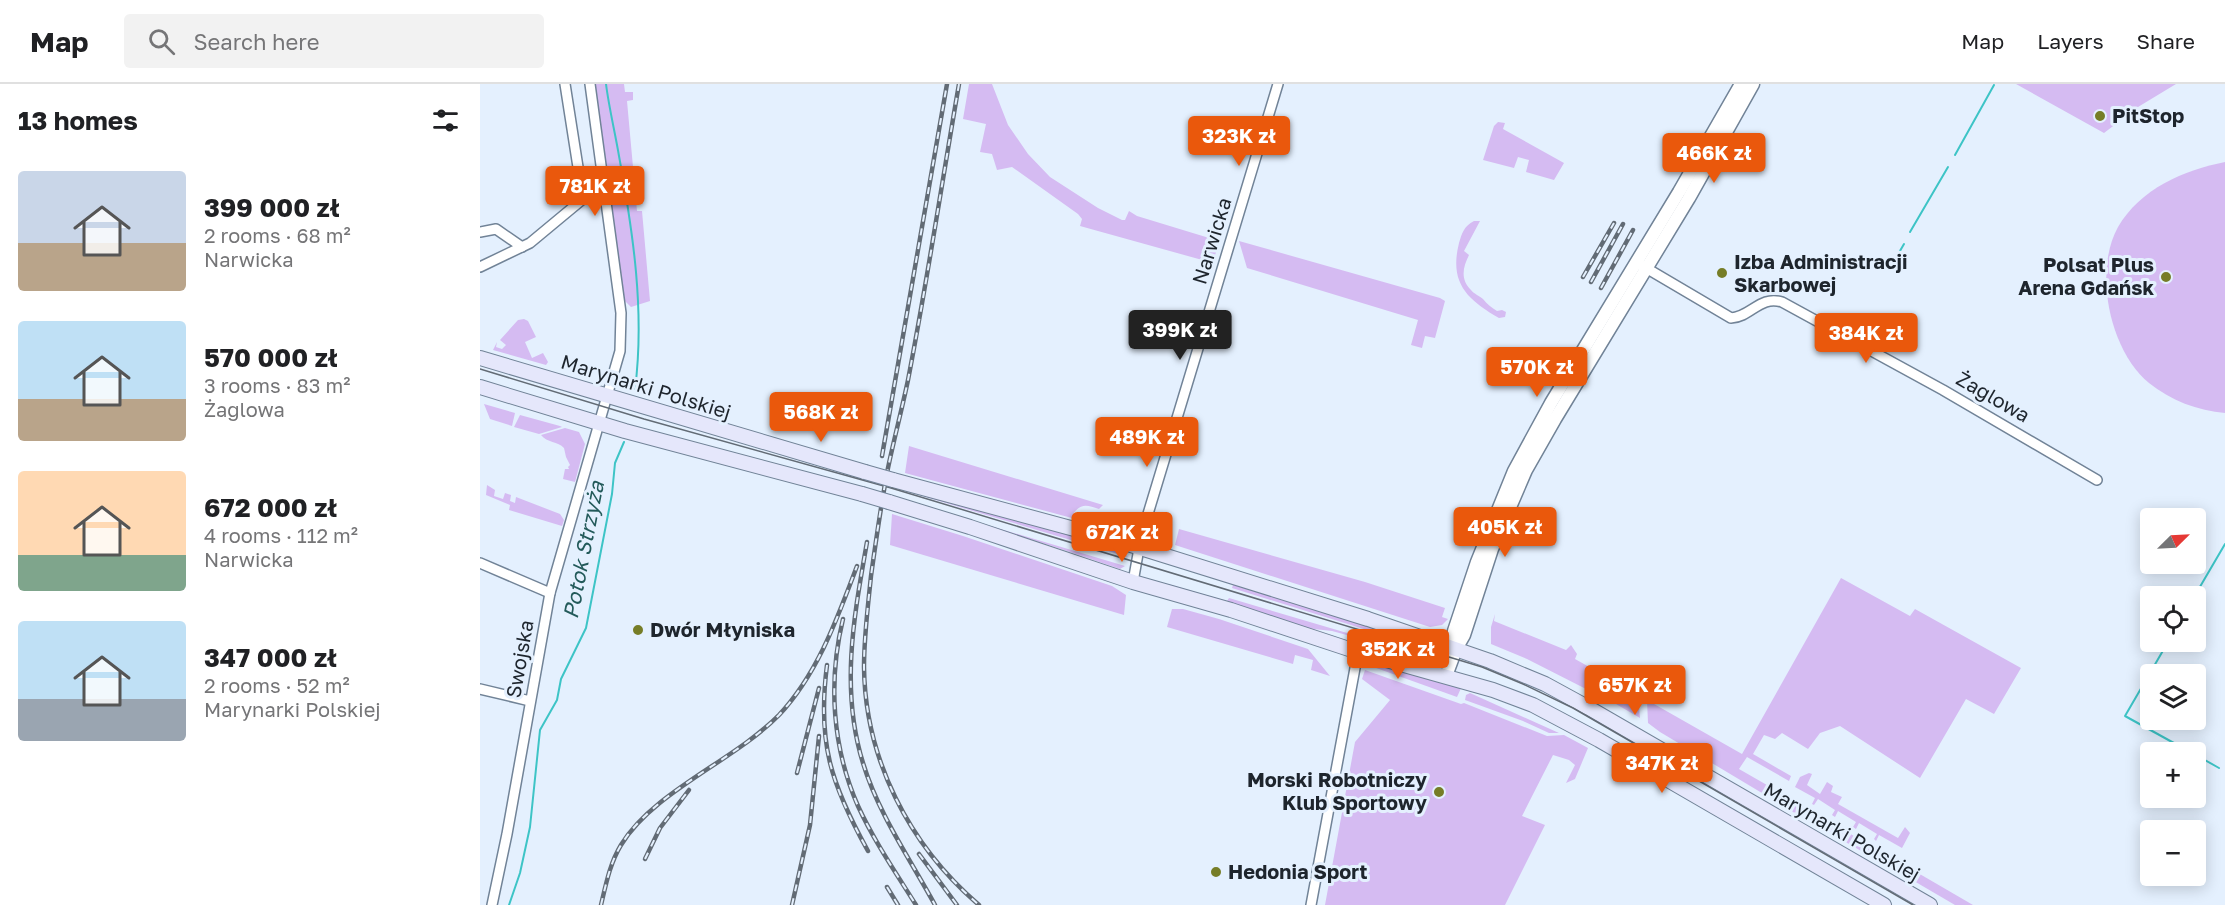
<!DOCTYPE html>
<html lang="en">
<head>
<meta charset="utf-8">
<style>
	body { margin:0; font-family:"Golos Text",sans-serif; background:#f2f2f2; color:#202124; height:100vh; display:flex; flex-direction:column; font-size:22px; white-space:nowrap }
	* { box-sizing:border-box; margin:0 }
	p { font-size:20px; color:#757577 }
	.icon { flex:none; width:33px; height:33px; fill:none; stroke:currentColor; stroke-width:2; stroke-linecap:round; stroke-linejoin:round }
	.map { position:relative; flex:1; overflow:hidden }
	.drawer { display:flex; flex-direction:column; background:#fff; width:480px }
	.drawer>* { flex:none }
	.needle { width:39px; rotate:66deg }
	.tools { position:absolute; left:1660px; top:424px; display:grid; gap:12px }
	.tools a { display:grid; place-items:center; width:66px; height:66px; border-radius:6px; background:#fff; box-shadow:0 3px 15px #0003; font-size:30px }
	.price { position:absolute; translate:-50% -51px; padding:0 14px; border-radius:6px; background:#ea580c; color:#fff; font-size:20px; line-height:39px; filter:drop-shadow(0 2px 3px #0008) }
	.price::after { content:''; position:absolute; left:50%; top:36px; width:18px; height:14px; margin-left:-9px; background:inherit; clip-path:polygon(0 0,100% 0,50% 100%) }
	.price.selected { background:#222; color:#fff }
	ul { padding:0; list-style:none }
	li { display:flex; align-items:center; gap:18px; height:150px; padding:0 18px }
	li span { display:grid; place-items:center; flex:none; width:168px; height:120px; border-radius:6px; color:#555 }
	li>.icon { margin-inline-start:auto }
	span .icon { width:72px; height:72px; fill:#fffc; stroke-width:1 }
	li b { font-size:26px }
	h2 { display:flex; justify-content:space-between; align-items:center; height:72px; padding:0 18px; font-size:26px }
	header { display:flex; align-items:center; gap:36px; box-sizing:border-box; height:84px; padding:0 30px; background:#fff; border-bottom:2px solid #e0e0e0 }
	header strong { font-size:28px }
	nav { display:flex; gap:33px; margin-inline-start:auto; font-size:21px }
	.search { width:420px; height:54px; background:#f2f2f2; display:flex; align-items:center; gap:15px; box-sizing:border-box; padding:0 21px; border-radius:6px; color:#757577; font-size:22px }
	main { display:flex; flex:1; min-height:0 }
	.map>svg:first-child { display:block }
</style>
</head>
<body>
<header>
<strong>Map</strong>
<div class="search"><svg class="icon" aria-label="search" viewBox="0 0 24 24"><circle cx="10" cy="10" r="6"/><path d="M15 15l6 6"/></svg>Search here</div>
<nav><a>Map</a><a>Layers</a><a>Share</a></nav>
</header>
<main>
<section class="drawer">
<h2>13 homes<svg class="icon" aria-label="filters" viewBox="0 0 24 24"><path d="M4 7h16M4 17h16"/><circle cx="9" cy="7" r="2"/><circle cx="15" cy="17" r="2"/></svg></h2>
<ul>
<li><span style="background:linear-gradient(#c9d6e8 60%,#b9a48a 0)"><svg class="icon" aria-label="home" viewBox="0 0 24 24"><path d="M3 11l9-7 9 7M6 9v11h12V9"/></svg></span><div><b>399 000 zł</b><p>2 rooms · 68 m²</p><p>Narwicka</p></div></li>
<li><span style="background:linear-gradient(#bfe0f5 65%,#b9a48a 0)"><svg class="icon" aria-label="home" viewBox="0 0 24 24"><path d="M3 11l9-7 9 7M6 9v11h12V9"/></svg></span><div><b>570 000 zł</b><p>3 rooms · 83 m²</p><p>Żaglowa</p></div></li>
<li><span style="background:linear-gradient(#ffd9b3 70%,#7fa58c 0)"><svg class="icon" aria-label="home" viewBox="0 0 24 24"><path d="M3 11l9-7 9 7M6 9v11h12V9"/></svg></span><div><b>672 000 zł</b><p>4 rooms · 112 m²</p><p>Narwicka</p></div></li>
<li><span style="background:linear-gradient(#bfe0f5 65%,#9aa5b1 0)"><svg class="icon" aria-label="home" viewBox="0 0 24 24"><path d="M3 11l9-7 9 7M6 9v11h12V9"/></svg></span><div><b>347 000 zł</b><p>2 rooms · 52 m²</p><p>Marynarki Polskiej</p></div></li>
</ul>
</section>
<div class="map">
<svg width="1745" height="821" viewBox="0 0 1745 821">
	<rect width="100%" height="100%" fill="#e4f0fe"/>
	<!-- green -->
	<g fill="#d5bbf2">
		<polygon points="114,0 144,0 145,8 153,8 153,16 147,17 157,127 162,127 170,217 151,223 144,216"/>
		<polygon points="489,0 512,0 528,41 548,70 570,93 618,124 642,136 645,136 649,127 657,132 739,157 733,179 600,142 602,135 598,130 532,83 517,86 512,70 500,68 506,40 483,35"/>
		<polygon points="1536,0 1696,0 1658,23 1624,49"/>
		<polygon points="1018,38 1025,39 1023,45 1084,79 1074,96 1046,88 1049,76 1038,73 1034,84 1003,76 1014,42"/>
		<path d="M1745 78V329C1718 327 1690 316 1669 299 1630 267 1613 188 1638 143 1660 105 1704 86 1745 78Z"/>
		<path d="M994 137H1000L984 167 989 171C983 183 980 195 991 206 994 210 1000 212 1003 215 1007 220 1011 223 1017 227L1022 226 1026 228 1025 233 1019 234C987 215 969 199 979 159 982 149 984 142 994 137Z"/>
		<polygon points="759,157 960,214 965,217 955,254 945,252 942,264 931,261 938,236 767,184"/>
		<polygon points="44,235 48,237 56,253 45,258 52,274 63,269 68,278 66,281 13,266 17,258 16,263 22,265 26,261 20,256 38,236"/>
		<polygon points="4,320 35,329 32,342 10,335"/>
		<polygon points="40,331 80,342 82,343 59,350 34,343"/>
		<path d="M85 344 99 348 105 360 95 398 83 395 85 385H89L88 383 90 381 86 373 84 364C78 357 67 359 61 351Z"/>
		<path d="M429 362 623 421 619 425C607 421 601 419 593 430L642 441 640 447 425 389Z"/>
		<polygon points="7,401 15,406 14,412 23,415 25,409 31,411 30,417 35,419 36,413 80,430 84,436 82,442 29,426 30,421 6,411"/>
		<polygon points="412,401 639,464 648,473 412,403"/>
		<polygon points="410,412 645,482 640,485 637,484 572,462 410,413"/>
		<polygon points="412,430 483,452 632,502 646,511 644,531 410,461"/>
		<polygon points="699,445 885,498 965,524 962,533 968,535 962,541 950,543 695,461"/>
		<polygon points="1361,494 1430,532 1435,525 1541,584 1514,630 1486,615 1440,694 1360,642 1340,649 1328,665 1302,649 1295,655 1284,651 1273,670 1311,692 1309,697 1267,673 1259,685 1301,709 1297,718 1180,648 1168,639 1167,616 1262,670"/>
		<polygon points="688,500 747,517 749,514 962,577 852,547 825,544 687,503"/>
		<polygon points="753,501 801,513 965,567 964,570 752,504"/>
		<polygon points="692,525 703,525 739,535 828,565 850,592 831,586 833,576 815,571 813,580 687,543"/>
		<polygon points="1015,530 1014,537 1086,566 1091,561 1097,570 1095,575 1120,589 1122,597 1116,606 1109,603 1106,605 1047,575 1011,560 1011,543"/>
		<polygon points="891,578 982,602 977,613 885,580"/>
		<polygon points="885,586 981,620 984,619 1067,652 1084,651 1108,664 1095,695 1086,699 1095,681 1089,676 1073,671 1042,732 1065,741 1025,821 845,821 875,658 910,616 882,595"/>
		<polygon points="1137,599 1158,611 1160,634 1124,613 1132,601"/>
		<polygon points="990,609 1079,649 1069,649 1043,637 985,616 986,611"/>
		<polygon points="1329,689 1332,690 1327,701 1340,710 1347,698 1353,702 1351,708 1362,713 1358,720 1418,754 1425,743 1430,749 1422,764 1399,751 1396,757 1394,755 1397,750 1379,739 1376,745 1373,743 1376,738 1358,727 1355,733 1352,731 1355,726 1338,715 1334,721 1332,720 1335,714 1315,703 1320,693"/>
		<polygon points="1310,716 1415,775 1411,784 1306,724"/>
		<polygon points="1426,782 1493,821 1475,821 1422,790"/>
	</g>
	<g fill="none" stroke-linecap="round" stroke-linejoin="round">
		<!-- stream -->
		<g stroke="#3dc4c6" stroke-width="2">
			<path d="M126 0C129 24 135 48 139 72 153 148 165 228 155 305"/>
			<polyline points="1475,71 1514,1"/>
			<polyline points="1430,148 1468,83"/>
			<polyline points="1413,179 1424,160"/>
			<polyline points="1714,513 1745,460"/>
			<polyline points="1688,558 1645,632 1712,669"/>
			<polyline points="1716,671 1739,684"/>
			<polyline points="29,821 40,789 50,743 60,646 77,616 81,595 106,544 132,410 135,379 144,358"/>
		</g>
		<!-- minor casing -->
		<g stroke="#718397" stroke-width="12">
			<g id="minor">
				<polyline points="103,115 126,111"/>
				<polyline points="0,148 16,145 42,163"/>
				<path d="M1161 181 1251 234C1271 233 1280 211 1302 218L1463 306 1617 396"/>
				<polyline points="0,183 50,159 103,115 85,0"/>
				<polyline points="0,479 70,509"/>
				<polyline points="653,498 661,453 798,0"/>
				<polyline points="0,605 50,617"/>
				<polyline points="12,821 27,750 70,509 140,267 141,229 110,0"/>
				<polyline points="831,821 878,568"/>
			</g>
		</g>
		<!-- tertiary casing -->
		<g stroke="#718397" stroke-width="15">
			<g id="tertiary">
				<polyline points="976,565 974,547 997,478 1034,387 1071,319 1199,108 1261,0"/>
				<polyline points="966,592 976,565 984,551 1012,465 1046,386 1075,335 1209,114 1273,0"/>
			</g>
		</g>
		<!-- secondary casing -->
		<g stroke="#718397" stroke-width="16">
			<g id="secondary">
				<polyline points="0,274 385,388"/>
				<polyline points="0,303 145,347 382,410"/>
				<polyline points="413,396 635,456 888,535 1010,577 1065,600 1109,624 1450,821"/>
				<polyline points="409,418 490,443 653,498 751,526 878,568 1013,606 1053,621 1119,656 1404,821"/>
			</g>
		</g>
		<!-- minor -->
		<use href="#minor" stroke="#fff" stroke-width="9"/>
		<!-- tertiary -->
		<use href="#tertiary" stroke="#fff" stroke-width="12"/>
		<!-- secondary -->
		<use href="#secondary" stroke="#e5e7fb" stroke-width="14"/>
		<!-- tram -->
		<polyline stroke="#626b75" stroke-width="1.5" points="0,285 164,335 411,404 1002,583 1043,600 1093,624 1433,821"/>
		<!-- rail casing -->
		<g stroke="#626b75" stroke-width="4.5">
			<g id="rail">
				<path d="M479 0C462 98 447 198 428 296 422 325 414 355 408 384 401 420 396 456 391 492 388 522 384 552 384 583 385 675 429 761 499 821"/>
				<polyline points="1103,193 1134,139"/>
				<polyline points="1111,198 1143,140"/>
				<polyline points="1121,204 1153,146"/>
				<polyline points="402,372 467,0"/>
				<path d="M387 458C374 532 360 605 383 679 398 729 430 775 455 821"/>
				<path d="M363 535C348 597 352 663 378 722 394 757 416 789 436 821"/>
				<path d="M347 581C337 659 351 700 388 767"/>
				<polyline points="317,689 339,604"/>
				<polyline points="439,770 477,821"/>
				<polyline points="165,775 180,744 209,706"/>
				<polyline points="407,803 418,821"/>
				<path d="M121 821C126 800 130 779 141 761 174 707 254 677 299 631 338 589 357 535 377 482"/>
				<polyline points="312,821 330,741 339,652"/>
			</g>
		</g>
		<!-- rail -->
		<use href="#rail" stroke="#e4f0fe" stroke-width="2" stroke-dasharray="7" stroke-linecap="butt"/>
		<!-- secondary-bridge casing -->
		<g stroke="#718397" stroke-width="16" stroke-linecap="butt">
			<g id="secondary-bridge">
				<polyline points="385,388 413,396"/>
				<polyline points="382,410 409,418"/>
			</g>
		</g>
		<!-- secondary-bridge -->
		<use href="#secondary-bridge" stroke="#e5e7fb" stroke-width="14"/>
	</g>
	<!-- markers -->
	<g fill="#767d27" stroke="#e4f0fe" stroke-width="2">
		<circle cx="1620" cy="32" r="6"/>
		<circle cx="1242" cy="189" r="6"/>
		<circle cx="1686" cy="193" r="6"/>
		<circle cx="158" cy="546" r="6"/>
		<circle cx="959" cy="708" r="6"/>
		<circle cx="736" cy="788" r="6"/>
	</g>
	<g text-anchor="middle" stroke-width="6" stroke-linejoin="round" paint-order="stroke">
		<!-- poi labels -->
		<g font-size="20" font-weight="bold" fill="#1e252d" stroke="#e4f0fe" text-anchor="start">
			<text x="1632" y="39">PitStop</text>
			<text x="1254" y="185">Izba Administracji<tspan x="1254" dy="23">Skarbowej</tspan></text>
			<text x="1674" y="188" text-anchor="end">Polsat Plus<tspan x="1674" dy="23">Arena Gdańsk</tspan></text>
			<text x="170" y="553">Dwór Młyniska</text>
			<text x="947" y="703" text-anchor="end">Morski Robotniczy<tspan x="947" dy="23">Klub Sportowy</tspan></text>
			<text x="748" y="795">Hedonia Sport</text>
		</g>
		<!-- street labels -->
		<g font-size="20" fill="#1e252d" stroke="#e4f0fe">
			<text transform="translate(732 157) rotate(-73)" y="7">Narwicka</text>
			<text transform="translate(166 303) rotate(17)" y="7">Marynarki Polskiej</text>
			<text transform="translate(1513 313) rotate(30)" y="7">Żaglowa</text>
			<text transform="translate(40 575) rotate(-80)" y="7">Swojska</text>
			<text transform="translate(1362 748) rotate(30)" y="7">Marynarki Polskiej</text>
		</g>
		<!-- water labels -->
		<g font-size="21" font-style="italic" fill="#235a5a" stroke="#e4f0fe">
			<text transform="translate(104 466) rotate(-79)" y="7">Potok Strzyża</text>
		</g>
	</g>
</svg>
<div class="tools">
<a><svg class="needle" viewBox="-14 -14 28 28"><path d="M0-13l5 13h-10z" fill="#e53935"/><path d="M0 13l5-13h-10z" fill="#757577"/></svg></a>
<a><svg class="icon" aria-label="locate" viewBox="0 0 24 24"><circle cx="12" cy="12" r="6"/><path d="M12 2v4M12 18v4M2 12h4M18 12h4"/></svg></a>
<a><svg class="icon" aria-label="layers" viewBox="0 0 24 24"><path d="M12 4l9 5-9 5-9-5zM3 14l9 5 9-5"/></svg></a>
<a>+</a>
<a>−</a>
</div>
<b class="price" style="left:759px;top:83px">323K zł</b>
<b class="price" style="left:1234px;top:100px">466K zł</b>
<b class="price" style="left:115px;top:133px">781K zł</b>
<b class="price selected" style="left:700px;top:277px">399K zł</b>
<b class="price" style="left:1386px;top:280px">384K zł</b>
<b class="price" style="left:1057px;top:314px">570K zł</b>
<b class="price" style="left:341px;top:359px">568K zł</b>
<b class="price" style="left:667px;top:384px">489K zł</b>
<b class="price" style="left:1025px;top:474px">405K zł</b>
<b class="price" style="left:642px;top:479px">672K zł</b>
<b class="price" style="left:918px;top:596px">352K zł</b>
<b class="price" style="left:1155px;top:632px">657K zł</b>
<b class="price" style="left:1182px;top:710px">347K zł</b>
</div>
</main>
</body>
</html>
